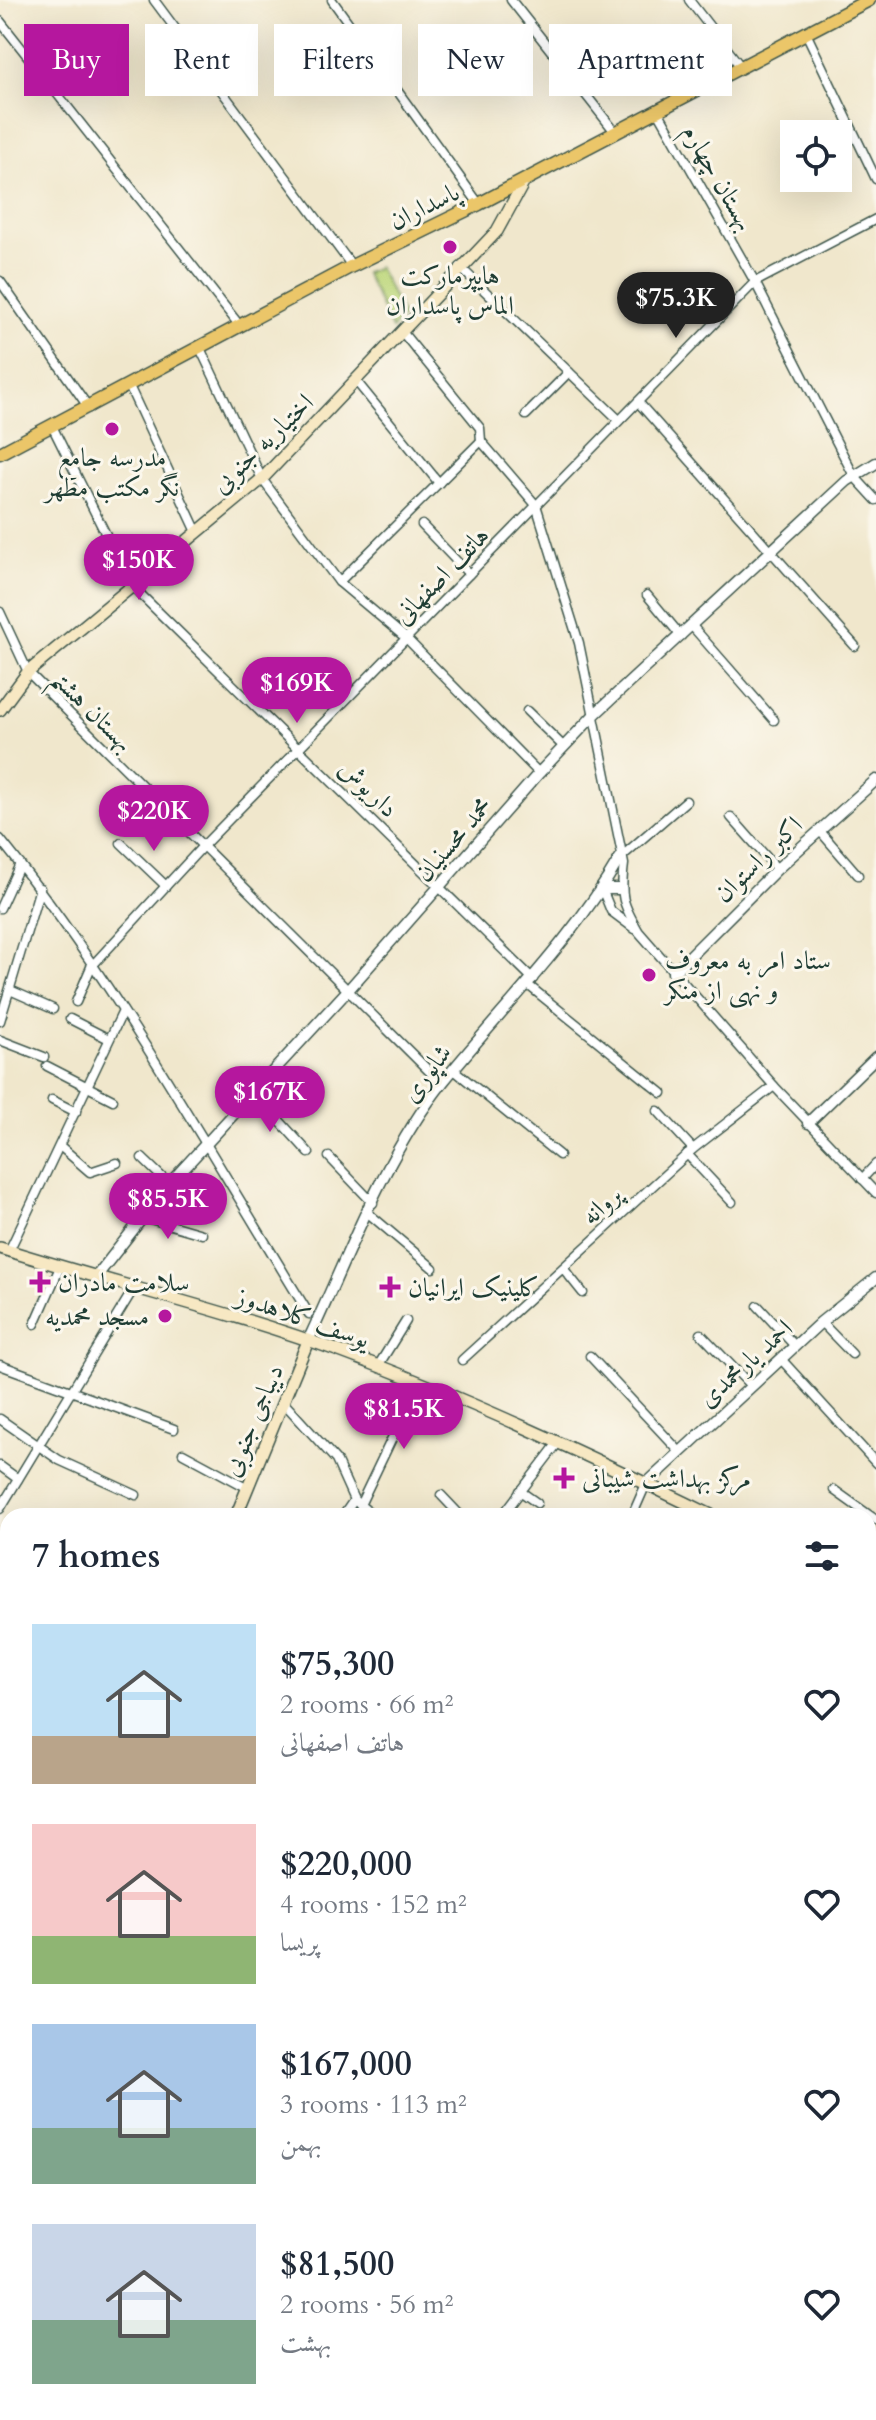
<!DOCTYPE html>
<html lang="en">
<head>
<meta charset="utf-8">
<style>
	body { margin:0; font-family:Cardo,Amiri,serif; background:#f2f2f3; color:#1f2937; height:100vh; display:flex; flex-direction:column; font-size:30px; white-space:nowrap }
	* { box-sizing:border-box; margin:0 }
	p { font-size:26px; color:#747a83 }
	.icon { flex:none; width:44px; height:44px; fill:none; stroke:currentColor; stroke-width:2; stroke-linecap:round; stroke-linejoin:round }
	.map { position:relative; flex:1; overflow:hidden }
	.details { position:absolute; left:0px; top:1508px; width:876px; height:912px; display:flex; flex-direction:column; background:#fff; border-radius:24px 24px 0 0; box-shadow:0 8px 32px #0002 }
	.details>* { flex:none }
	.top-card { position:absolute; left:24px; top:24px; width:828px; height:72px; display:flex; gap:16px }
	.fabs { position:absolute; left:780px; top:120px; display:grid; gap:16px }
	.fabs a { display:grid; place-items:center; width:72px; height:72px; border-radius:0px; background:#fff; box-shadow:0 8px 32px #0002; font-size:40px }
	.price { position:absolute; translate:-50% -68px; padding:0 18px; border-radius:28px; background:#b5179e; color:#fff; font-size:26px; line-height:52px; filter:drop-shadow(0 2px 4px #0008) }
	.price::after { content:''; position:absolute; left:50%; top:48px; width:24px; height:18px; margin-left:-12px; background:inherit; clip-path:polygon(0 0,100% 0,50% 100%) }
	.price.selected { background:#222; color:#fff }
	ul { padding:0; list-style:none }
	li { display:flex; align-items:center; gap:24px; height:200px; padding:0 32px }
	li span { display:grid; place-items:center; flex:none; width:224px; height:160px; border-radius:0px; color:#555 }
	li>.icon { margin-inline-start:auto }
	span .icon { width:96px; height:96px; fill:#fffc; stroke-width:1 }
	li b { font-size:34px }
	h2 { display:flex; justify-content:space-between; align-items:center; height:96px; padding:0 32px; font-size:34px }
	.chip { padding:0 28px; border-radius:0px; background:#fff; box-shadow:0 8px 32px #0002; font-size:28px; line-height:72px }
	.chip.selected { background:#b5179e; color:#fff }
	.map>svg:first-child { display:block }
</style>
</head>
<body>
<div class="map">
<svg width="876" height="2420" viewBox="0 0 876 2420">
	<rect width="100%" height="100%" fill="#fbf7ec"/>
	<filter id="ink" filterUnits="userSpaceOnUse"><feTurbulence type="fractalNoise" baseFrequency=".0125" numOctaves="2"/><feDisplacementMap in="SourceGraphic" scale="16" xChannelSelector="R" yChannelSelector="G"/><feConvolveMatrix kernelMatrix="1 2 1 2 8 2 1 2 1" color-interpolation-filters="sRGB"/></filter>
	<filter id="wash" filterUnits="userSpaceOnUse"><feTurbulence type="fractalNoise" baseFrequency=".006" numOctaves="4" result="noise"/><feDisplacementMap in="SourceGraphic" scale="32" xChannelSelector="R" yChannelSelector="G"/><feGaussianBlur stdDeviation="1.8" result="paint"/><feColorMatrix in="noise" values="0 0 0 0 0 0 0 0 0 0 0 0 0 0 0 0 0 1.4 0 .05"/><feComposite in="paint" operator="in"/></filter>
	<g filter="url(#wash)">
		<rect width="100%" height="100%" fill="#f0e7cc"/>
		<!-- green -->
		<polygon fill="#bdd77c" stroke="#6e8a58" stroke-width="2" points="378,267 403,316 392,329 365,273"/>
	</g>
	<g filter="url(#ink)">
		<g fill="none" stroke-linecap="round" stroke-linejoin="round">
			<!-- minor casing -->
			<g stroke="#3e564b" stroke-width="11">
				<g id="minor">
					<polyline points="154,0 352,266"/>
					<polyline points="332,0 479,204"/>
					<polyline points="511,0 616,133"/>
					<polyline points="689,0 741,67"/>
					<polyline points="0,21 240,326"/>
					<polyline points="806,33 876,179"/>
					<polyline points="658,111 755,282 854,476 876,500"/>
					<polyline points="460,267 619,420"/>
					<polyline points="0,281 89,408"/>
					<path d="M403 333 480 428 481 441 536 505 579 643 624 864C620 896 622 903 639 932L774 1086 876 1193"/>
					<polyline points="200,348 262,479 339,582 407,639 539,773"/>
					<polyline points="356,381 439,483"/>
					<polyline points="129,386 197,532"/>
					<polyline points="638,402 855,646"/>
					<polyline points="526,415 569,372"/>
					<polyline points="53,428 131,585 533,979"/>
					<polyline points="422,525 469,574"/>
					<polyline points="339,582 481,441"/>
					<polyline points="647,595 681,636"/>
					<polyline points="0,612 28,672 442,1084"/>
					<polyline points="692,626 774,720"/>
					<polyline points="527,711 564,747"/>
					<polyline points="731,817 777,869"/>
					<polyline points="820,831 858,875"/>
					<path d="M0 839C118 985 210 1154 309 1314"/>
					<polyline points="121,843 166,886"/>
					<polyline points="620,858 686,801"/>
					<polyline points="602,889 611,911 635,929"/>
					<polyline points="0,908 20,864"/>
					<polyline points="528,985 662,1093"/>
					<polyline points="10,990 53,1009"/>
					<polyline points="76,1002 91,967 202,847 755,282 876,219"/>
					<polyline points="70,1019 109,1039"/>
					<polyline points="0,1021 40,888"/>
					<polyline points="0,1040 44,1057"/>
					<polyline points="47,1066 113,1100"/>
					<polyline points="454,1070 559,1155"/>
					<polyline points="255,1094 309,1153"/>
					<polyline points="52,1100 76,1112"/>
					<polyline points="658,1111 693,1149"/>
					<polyline points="60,1146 90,1172 117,1163"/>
					<polyline points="687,1154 732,1202"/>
					<polyline points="329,1157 373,1203"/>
					<polyline points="142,1158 169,1184"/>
					<polyline points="862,1179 876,1164"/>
					<polyline points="368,1213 433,1268"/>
					<polyline points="143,1217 202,1234"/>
					<polyline points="9,1251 123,1011"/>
					<polyline points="563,1268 583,1293"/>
					<polyline points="758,1306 795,1346"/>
					<polyline points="821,1322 852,1354"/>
					<polyline points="35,1324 60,1267"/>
					<polyline points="701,1334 751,1386"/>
					<polyline points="590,1356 680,1452"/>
					<polyline points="781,1359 876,1463"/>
					<polyline points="462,1360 693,1149 774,1086"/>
					<polyline points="0,1365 174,1429"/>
					<polyline points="378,1366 406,1321"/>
					<polyline points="284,1403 336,1460 354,1500 374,1516"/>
					<polyline points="0,1419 59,1460 136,1495"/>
					<polyline points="183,1453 248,1488"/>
					<polyline points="0,1466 18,1479"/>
					<polyline points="834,1490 876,1520"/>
					<polyline points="520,1491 537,1503"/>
					<polyline points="441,1495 461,1516"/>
					<polyline points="360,1505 419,1382"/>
					<polyline points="0,1509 134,1288"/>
					<polyline points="343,1516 354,1500"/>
					<polyline points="502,1516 557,1444"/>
					<polyline points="632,1516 646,1484"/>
					<polyline points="0,1553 8,1560"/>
					<polyline points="868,1576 876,1568"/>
					<polyline points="868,1686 876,1706"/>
					<polyline points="0,1693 8,1684"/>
					<polyline points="868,1755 876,1759"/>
					<polyline points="0,1778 8,1787"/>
					<polyline points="868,1867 876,1871"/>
					<polyline points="0,1924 8,1915"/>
					<polyline points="868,1926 876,1907"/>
					<polyline points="868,1958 876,1962"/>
					<polyline points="0,2002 8,2011"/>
					<polyline points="0,2097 8,2102"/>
					<polyline points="868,2112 876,2112"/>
					<polyline points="868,2197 872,2197"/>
					<polyline points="0,2215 8,2214"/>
					<polyline points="0,2259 8,2257"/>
					<polyline points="0,2344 8,2363"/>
					<polyline points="868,2385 876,2387"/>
					<polyline points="43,2412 63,2420"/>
					<polyline points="362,2412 364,2420"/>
					<polyline points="19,2420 25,2412"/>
					<polyline points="229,2420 231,2412"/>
				</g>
			</g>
			<!-- tertiary casing -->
			<g stroke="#3e564b" stroke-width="13">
				<g id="tertiary">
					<polyline points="602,889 620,889"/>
					<polyline points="673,973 777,869 876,780"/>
					<polyline points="808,1123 876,1057"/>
					<polyline points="96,1277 169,1184 350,988 539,773 594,715 847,481 876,463"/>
					<path d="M308 1341C349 1254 383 1158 443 1082 503 1008 572 941 620 858"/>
					<polyline points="646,1484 821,1322 876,1278"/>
					<polyline points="868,1639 876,1637"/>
					<polyline points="868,2088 876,2077"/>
					<polyline points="868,2283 876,2281"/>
					<polyline points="608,2420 613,2412"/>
					<polyline points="635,2420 644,2412"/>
				</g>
			</g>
			<!-- secondary casing -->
			<g stroke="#3e564b" stroke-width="14">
				<g id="secondary">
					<polyline points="0,710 28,672 262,479 497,231 525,180"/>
					<path d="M0 1248C114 1284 230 1311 342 1352 468 1399 592 1457 713 1516"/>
					<polyline points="236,1516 308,1341"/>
					<polyline points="868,1602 876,1608"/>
					<polyline points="0,2062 8,2044"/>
				</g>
			</g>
			<!-- primary casing -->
			<g stroke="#3e564b" stroke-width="15">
				<polyline id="primary" points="0,453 352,266 479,204 869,0"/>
			</g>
			<!-- minor -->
			<use href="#minor" stroke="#fff" stroke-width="8"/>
			<!-- tertiary -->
			<use href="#tertiary" stroke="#fff" stroke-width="10"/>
			<!-- secondary -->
			<use href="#secondary" stroke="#f7e8c3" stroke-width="11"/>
			<!-- primary -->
			<use href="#primary" stroke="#ebc669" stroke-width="12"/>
		</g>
	</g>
	<!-- markers -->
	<g fill="#b5179e" stroke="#fbf7ec" stroke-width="3">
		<circle cx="450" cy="247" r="8"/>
		<circle cx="112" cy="429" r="8"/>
		<circle cx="649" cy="975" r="8"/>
		<path d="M36 1270h8v8h8v8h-8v8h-8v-8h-8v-8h8z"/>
		<path d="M386 1275h8v8h8v8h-8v8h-8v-8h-8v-8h8z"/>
		<circle cx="165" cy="1316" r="8"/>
		<path d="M560 1466h8v8h8v8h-8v8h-8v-8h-8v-8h8z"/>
	</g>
	<g text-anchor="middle" stroke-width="6" stroke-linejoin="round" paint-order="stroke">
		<!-- street labels -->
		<g font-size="26" fill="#1f3d34" stroke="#fbf7ec">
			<text transform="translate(719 177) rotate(60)" y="9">بهستان چهارم</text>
			<text transform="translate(424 206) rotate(-26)" y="9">پاسداران</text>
			<text transform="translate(262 443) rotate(-44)" y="9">اختیاریه جنوبی</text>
			<text transform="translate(441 575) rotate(-46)" y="9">هاتف اصفهانی</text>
			<text transform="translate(93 710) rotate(45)" y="9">بهستان هشتم</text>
			<text transform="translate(369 788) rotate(44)" y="9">داریوش</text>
			<text transform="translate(453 839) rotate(-49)" y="9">محمد محسنیان</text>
			<text transform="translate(758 859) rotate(-44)" y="9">اکبر راستوان</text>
			<text transform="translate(426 1073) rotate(-53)" y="9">شاپوری</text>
			<text transform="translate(601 1205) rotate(-42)" y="9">پروانه</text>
			<text transform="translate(303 1317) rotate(19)" y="9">یوسف کلاهدوز</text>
			<text transform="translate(745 1363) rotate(-42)" y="9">احمد یارمحمدی</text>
			<text transform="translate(252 1420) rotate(-67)" y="9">دیباجی جنوبی</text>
		</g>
		<!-- poi labels -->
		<g font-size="26" fill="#1f3d34" stroke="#fbf7ec" text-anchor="start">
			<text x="450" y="284" text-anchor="middle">هایپرمارکت<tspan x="450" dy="30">الماس پاسداران</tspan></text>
			<text x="112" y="466" text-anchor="middle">مدرسه جامع<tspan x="112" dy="30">نگر مکتب مطهر</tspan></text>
			<text x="665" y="969">ستاد امر به معروف<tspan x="665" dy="30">و نهی از منکر</tspan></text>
			<text x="58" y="1291">سلامت مادران</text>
			<text x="408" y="1296">کلینیک ایرانیان</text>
			<text x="149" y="1325" text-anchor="end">مسجد محمدیه</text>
			<text x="582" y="1487">مرکز بهداشت شیبانی</text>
		</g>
	</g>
</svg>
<div class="fabs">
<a><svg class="icon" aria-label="locate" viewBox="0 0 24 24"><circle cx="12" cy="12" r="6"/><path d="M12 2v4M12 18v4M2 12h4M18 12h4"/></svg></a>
</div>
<b class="price selected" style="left:676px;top:340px">$75.3K</b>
<b class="price" style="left:139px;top:602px">$150K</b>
<b class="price" style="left:297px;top:725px">$169K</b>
<b class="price" style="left:154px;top:853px">$220K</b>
<b class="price" style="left:270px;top:1134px">$167K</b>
<b class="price" style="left:168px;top:1241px">$85.5K</b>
<b class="price" style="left:404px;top:1451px">$81.5K</b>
<div class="top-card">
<a class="chip selected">Buy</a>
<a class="chip">Rent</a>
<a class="chip">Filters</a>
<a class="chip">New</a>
<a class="chip">Apartment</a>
</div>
<section class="details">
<h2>7 homes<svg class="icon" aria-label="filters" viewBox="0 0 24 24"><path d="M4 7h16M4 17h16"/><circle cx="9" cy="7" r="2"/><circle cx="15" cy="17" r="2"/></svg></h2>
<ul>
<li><span style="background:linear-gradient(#bfe0f5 70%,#b9a48a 0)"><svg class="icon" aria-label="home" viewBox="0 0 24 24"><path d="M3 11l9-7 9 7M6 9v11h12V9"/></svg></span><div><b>$75,300</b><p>2 rooms · 66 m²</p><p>هاتف اصفهانی</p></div><svg class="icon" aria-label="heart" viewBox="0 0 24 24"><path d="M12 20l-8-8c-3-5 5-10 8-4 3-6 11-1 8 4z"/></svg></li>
<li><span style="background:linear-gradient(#f6c9c9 70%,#8fb573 0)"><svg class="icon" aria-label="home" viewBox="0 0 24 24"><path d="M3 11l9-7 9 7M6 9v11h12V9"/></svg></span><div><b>$220,000</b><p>4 rooms · 152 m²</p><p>پریسا</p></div><svg class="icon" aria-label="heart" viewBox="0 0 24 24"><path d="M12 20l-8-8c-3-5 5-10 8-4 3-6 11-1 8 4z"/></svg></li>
<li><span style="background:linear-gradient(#a9c7e8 65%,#7fa58c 0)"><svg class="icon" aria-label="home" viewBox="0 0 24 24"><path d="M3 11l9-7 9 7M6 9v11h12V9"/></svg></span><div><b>$167,000</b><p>3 rooms · 113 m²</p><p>بهمن</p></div><svg class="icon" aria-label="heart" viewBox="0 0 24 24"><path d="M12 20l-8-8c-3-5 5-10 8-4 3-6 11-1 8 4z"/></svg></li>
<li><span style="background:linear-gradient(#c9d6e8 60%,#7fa58c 0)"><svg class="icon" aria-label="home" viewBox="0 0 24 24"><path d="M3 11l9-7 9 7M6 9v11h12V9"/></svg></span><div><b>$81,500</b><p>2 rooms · 56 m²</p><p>بهشت</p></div><svg class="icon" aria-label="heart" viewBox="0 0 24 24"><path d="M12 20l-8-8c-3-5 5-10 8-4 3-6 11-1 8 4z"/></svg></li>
</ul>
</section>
</div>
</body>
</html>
